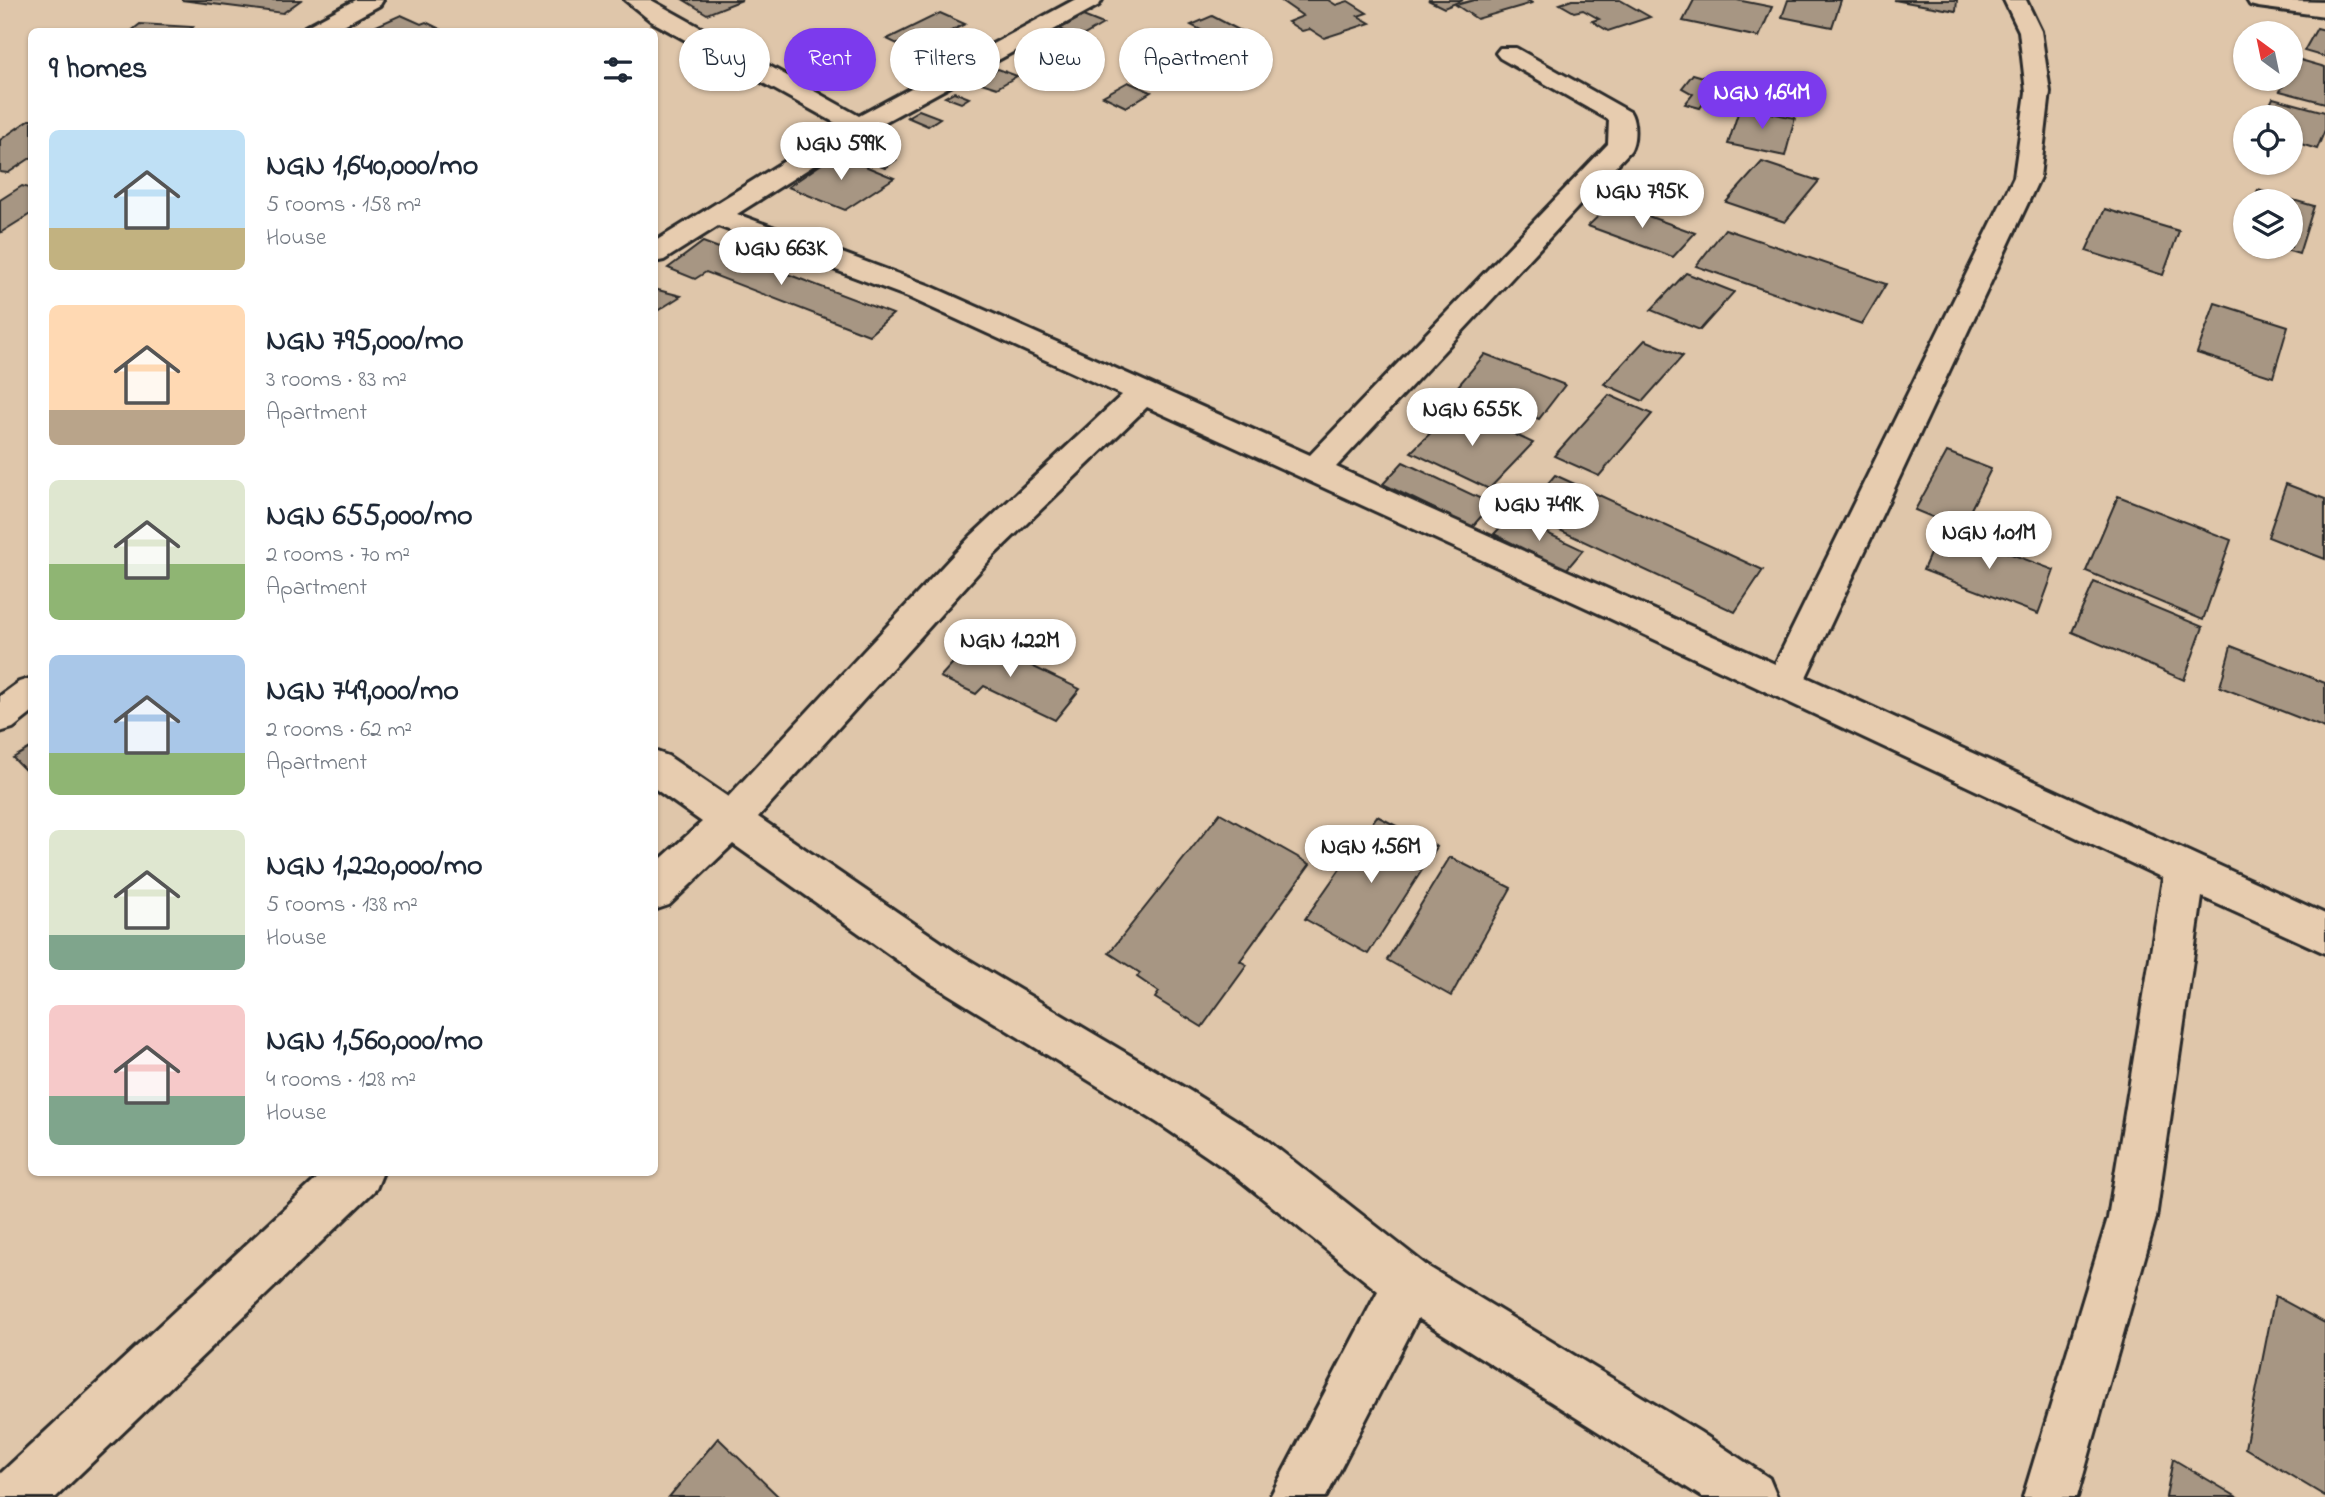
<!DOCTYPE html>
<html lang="en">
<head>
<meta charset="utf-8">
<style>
	body { margin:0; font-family:"Indie Flower",sans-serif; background:#f2f2f3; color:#1f2937; height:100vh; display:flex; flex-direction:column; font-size:26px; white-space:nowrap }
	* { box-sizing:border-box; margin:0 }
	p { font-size:23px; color:#747a83 }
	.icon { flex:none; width:38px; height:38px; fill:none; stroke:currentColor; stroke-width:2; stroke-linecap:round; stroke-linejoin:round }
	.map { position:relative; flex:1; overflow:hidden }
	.side { position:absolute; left:28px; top:28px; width:630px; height:1148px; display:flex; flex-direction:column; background:#fff; border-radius:10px; box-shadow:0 2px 5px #0004 }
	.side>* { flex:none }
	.banner { position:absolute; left:679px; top:28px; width:665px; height:63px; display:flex; gap:14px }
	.needle { width:46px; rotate:327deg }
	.buttons { position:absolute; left:2233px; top:21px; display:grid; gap:14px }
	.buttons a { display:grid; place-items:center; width:70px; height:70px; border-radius:50%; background:#fff; box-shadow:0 2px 5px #0004; font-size:35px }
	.price { position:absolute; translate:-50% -60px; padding:0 16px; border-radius:24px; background:#fff; color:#222; font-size:23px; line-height:46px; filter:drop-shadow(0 2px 4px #0008) }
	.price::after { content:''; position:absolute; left:50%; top:42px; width:21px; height:16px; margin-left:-10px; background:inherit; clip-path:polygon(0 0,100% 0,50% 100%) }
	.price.current { background:#7c3aed; color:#fff }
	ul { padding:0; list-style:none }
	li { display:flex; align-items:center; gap:21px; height:175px; padding:0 21px }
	li span { display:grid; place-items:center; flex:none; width:196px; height:140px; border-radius:10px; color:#555 }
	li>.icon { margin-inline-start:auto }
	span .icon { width:84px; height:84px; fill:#fffc; stroke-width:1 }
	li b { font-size:30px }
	h2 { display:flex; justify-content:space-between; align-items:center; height:84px; padding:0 21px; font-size:30px }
	.tag { padding:0 24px; border-radius:32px; background:#fff; box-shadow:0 2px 5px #0004; font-size:24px; line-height:63px }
	.tag.current { background:#7c3aed; color:#fff }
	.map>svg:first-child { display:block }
</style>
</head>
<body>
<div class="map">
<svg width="2325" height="1497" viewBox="0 0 2325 1497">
	<rect width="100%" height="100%" fill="#dfc6aa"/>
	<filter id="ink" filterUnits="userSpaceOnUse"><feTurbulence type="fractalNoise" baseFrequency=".0143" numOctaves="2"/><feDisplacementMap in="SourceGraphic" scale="14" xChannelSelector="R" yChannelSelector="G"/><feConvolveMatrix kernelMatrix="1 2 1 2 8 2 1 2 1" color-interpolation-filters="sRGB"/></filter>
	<g filter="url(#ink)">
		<!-- building -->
		<g fill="#a79683" stroke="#2b2b2b" stroke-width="2">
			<polygon points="181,0 301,0 283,13"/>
			<polygon points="684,0 742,0 707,14"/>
			<polygon points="1280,0 1328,0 1336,5 1348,1 1367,13 1358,16 1370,23 1324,38 1310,29 1302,31 1288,22 1303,16"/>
			<polygon points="1428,0 1463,0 1444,8"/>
			<polygon points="1474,0 1527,0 1532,3 1477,19 1456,5"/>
			<polygon points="1572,0 1620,0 1650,17 1608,31 1592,21 1599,19 1583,10 1574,12 1560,4"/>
			<polygon points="1694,0 1737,0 1772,7 1759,37 1683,21"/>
			<polygon points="1788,0 1841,0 1832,27 1782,17"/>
			<polygon points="1894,0 1957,0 1956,11"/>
			<polygon points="940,13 965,24 912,51 887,39"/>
			<polygon points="401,15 421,24 426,22 446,32 363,32"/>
			<polygon points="1083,16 1103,24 1079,38 1060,29"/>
			<polygon points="1212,16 1241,31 1220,40 1191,25"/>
			<polygon points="140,24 193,27 188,32 130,32"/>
			<polygon points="2317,28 2325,30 2325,57 2304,51"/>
			<polygon points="2297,59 2325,67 2325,103 2280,91 2287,79 2291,79 2291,71"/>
			<polygon points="998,69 1017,76 997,88 978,82"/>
			<polygon points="1693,74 1735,86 1721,105 1705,101 1700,108 1685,104 1693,94 1682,88"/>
			<polygon points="1128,82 1151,92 1126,107 1103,96"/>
			<polygon points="954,92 969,98 961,103 945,97"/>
			<polygon points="2273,98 2325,112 2325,130 2317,149 2291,141 2291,117 2264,117"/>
			<polygon points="1740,107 1795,118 1785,156 1728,144"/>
			<polygon points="919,110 940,118 928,126 907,117"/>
			<polygon points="29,120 32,120 32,157 8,173 0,172 0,140"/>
			<polygon points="865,148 896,160 885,168 854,155"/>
			<polygon points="836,154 894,178 845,210 788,187"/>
			<polygon points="1762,162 1819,181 1785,222 1726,202"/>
			<polygon points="22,186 32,189 32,213 0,233 0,200"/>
			<polygon points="2258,190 2314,206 2299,254 2276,247 2291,247 2291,201 2254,201"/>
			<polygon points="1612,203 1695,233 1673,257 1588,226"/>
			<polygon points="2105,209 2179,231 2163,275 2086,251"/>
			<polygon points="1725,229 1886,284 1862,324 1696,266"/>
			<polygon points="703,242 893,314 869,335 706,272 695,279 668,268"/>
			<polygon points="1686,273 1734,292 1700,330 1651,310"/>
			<polygon points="654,289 681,296 654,313"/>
			<polygon points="2215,303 2288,326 2273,377 2197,353"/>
			<polygon points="1645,340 1683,356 1643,401 1604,384"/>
			<polygon points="1485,354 1565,385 1539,419 1458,386"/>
			<polygon points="1609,395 1652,414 1599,476 1554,456"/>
			<polygon points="1457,407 1533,443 1489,489 1411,452"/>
			<polygon points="1947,452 1991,469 1961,529 1915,510"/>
			<polygon points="1403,462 1492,504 1472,527 1383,484"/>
			<polygon points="1555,475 1763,570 1735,612 1523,513"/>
			<polygon points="2286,484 2325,499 2325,559 2268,537"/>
			<polygon points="2118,496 2231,540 2203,620 2086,571"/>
			<polygon points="1511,516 1583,550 1566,570 1494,534"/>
			<polygon points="1941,528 2054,570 2038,614 1923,570"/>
			<polygon points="2094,582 2203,627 2184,680 2072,632"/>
			<polygon points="975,639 1080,689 1055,720 984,686 976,694 940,677"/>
			<polygon points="2231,646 2325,683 2325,728 2220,687"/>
			<polygon points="32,747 32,777 13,758"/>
			<polygon points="1220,813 1310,864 1240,961 1247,965 1202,1027 1155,998 1159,992 1137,977 1140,973 1109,953"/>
			<polygon points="1377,816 1437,847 1368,954 1305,919"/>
			<polygon points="1450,857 1511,888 1451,996 1387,960"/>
			<polygon points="2275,1296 2325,1323 2325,1496 2245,1448"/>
			<polygon points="718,1438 779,1497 669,1497"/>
			<polygon points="2173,1459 2237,1497 2166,1497"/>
		</g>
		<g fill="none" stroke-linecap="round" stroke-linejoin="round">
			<!-- minor casing -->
			<g stroke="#2b2b2b" stroke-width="6">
				<g id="minor">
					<polygon points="355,0 383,0 380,5 331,32 302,32 305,27"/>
					<path d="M625 0H651L859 116 1074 0H1102L1099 5 868 131 737 214 928 285 1310 455 1608 144 1609 120 1500 58 1496 53 1500 48H1516L1630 112C1636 121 1636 142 1630 151L1336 467 1775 664 2014 177 2026 92 2019 31 2004 0H2026L2041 31 2050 92 2040 177 1806 677 2325 914V953L2202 897 2156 1218 2077 1497H2023L2108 1218 2163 878 1609 618 1147 407 995 554 758 817 954 951 1190 1091 1264 1138 1427 1266 1700 1432 1769 1478 1777 1497H1702L1418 1318 1326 1497H1270L1378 1291 1230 1172 1158 1123 924 979 733 844 669 905 654 910V865L702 822 654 788V751L668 756 728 797 971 536 1122 395 908 297 718 226 664 260 654 262V242L841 126 651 21Z"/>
					<polygon points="2247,0 2325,2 2325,16 2258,7 2250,5"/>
					<polygon points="32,678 32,713 13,728 0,732 0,696 19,682"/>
					<polygon points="324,1172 383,1172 376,1189 56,1497 0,1497 0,1474"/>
				</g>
			</g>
			<!-- minor -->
			<use href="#minor" fill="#e7ccaf" fill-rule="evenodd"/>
		</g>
	</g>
</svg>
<div class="buttons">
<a><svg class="needle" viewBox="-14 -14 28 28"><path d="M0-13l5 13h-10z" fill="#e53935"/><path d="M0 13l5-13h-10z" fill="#747a83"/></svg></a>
<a><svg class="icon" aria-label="locate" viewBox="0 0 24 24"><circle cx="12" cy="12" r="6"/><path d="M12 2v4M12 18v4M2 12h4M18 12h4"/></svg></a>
<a><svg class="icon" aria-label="layers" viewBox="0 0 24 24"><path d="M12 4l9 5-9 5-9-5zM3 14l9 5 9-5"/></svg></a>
</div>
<b class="price current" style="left:1762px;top:131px">NGN 1.64M</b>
<b class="price" style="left:841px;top:182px">NGN 599K</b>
<b class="price" style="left:1642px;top:230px">NGN 795K</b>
<b class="price" style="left:781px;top:287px">NGN 663K</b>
<b class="price" style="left:1472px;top:448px">NGN 655K</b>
<b class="price" style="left:1539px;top:543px">NGN 749K</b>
<b class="price" style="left:1989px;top:571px">NGN 1.01M</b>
<b class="price" style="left:1010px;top:679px">NGN 1.22M</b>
<b class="price" style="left:1371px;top:885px">NGN 1.56M</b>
<div class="banner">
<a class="tag">Buy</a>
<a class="tag current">Rent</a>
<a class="tag">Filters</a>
<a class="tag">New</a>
<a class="tag">Apartment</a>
</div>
<section class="side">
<h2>9 homes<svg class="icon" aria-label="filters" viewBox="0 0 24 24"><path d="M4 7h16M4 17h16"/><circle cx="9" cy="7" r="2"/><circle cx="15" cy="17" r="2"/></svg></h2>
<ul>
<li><span style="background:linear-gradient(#bfe0f5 70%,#c2b280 0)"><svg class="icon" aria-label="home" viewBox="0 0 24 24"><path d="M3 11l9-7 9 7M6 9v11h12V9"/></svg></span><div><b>NGN 1,640,000/mo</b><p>5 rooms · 158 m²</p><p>House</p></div></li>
<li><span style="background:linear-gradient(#ffd9b3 75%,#b9a48a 0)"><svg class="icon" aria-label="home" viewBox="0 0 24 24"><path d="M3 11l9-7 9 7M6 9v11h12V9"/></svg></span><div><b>NGN 795,000/mo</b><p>3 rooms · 83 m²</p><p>Apartment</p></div></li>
<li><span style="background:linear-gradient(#dfe7d0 60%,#8fb573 0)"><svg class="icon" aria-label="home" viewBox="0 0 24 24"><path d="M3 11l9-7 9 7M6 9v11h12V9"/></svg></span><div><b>NGN 655,000/mo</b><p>2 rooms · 70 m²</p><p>Apartment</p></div></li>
<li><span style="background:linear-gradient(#a9c7e8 70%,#8fb573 0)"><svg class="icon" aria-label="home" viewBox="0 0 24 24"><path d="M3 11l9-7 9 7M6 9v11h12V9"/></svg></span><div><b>NGN 749,000/mo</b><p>2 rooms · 62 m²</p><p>Apartment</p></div></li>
<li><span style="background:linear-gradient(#dfe7d0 75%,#7fa58c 0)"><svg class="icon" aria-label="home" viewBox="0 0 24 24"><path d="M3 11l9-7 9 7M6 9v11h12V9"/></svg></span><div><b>NGN 1,220,000/mo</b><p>5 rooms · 138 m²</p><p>House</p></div></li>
<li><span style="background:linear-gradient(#f6c9c9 65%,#7fa58c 0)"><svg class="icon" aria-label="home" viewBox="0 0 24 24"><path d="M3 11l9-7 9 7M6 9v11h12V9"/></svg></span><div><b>NGN 1,560,000/mo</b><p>4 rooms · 128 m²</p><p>House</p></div></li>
</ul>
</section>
</div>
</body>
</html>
